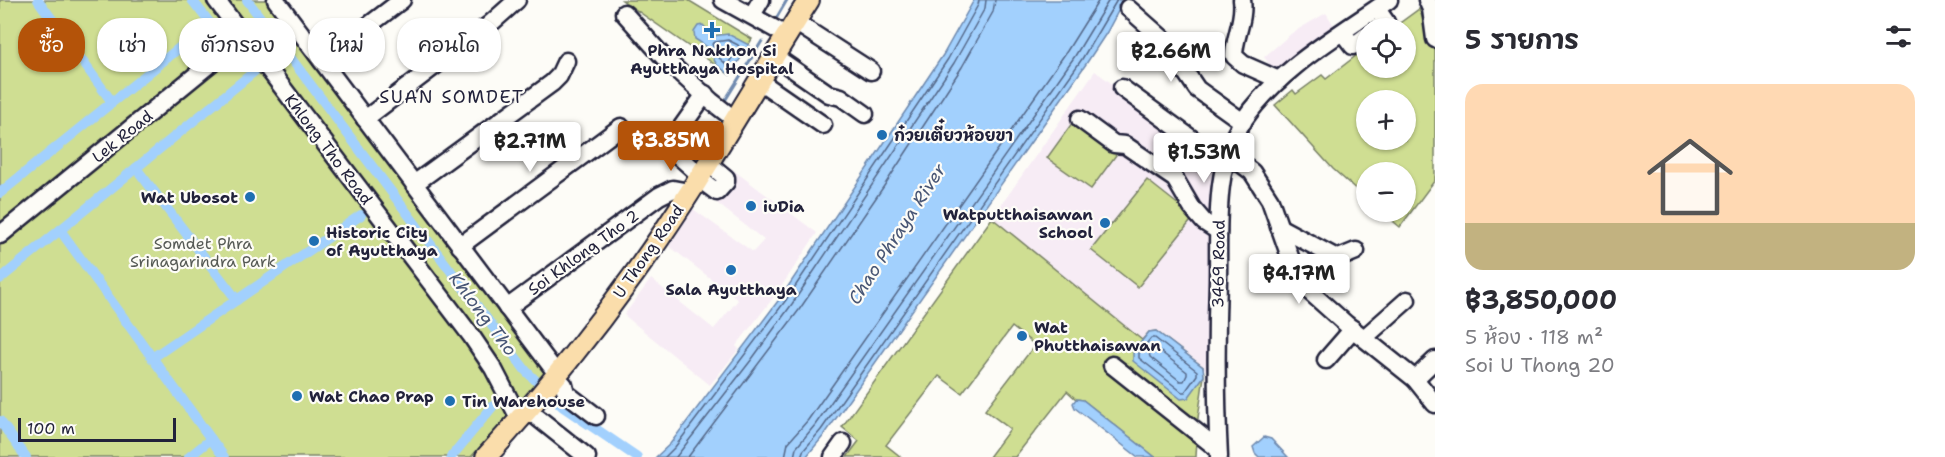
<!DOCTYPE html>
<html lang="th">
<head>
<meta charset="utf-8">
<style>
	body { margin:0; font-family:"Shantell Sans","Playpen Sans Thai",sans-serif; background:#f2f2f3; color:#2b2b33; height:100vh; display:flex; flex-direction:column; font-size:22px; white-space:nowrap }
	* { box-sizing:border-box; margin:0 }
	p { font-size:20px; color:#7c7c81 }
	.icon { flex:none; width:33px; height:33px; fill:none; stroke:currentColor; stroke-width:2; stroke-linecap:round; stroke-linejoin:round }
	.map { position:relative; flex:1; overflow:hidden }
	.panel { display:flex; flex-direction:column; background:#fff; width:510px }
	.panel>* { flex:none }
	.guide { position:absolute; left:18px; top:18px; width:570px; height:54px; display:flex; gap:12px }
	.fabs { position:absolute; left:1356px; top:18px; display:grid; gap:12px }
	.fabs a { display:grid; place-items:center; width:60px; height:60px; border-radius:50%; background:#fff; box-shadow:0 2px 4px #0004; font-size:30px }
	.scale { position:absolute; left:18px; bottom:15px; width:158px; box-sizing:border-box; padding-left:6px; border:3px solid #22223b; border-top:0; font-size:16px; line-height:21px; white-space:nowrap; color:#22223b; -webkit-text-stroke:4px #fdfcf7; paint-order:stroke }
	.price { position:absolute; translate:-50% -51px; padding:0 14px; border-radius:6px; background:#fff; color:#222; font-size:20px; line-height:39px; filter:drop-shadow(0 2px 3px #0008) }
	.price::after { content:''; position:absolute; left:50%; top:36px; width:18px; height:14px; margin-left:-9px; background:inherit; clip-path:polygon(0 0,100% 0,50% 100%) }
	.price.on { background:#b45309; color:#fff }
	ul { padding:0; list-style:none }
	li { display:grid; align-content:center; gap:12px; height:318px; padding:0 30px }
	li+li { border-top:2px solid #e1e1e2 }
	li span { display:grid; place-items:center; height:186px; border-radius:18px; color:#555 }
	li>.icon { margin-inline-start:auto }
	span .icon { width:108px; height:108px; fill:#fffc; stroke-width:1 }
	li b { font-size:26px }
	h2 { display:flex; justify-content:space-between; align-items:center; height:72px; padding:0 30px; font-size:26px }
	.pill { padding:0 21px; border-radius:24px; background:#fff; box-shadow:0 2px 4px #0004; font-size:21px; line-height:54px }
	.pill.on { background:#b45309; color:#fff }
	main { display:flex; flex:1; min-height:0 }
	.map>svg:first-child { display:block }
</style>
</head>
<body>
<main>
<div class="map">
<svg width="1435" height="457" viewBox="0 0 1435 457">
	<rect width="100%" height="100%" fill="#fdfcf7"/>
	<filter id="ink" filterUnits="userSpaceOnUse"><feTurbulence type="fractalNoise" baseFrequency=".0167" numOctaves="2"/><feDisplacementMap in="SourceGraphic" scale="12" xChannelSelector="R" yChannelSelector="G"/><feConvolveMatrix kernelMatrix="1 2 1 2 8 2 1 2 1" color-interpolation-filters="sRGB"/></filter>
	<g filter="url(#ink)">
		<!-- built -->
		<g fill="#f7ecf5">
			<polygon points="1326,13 1335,27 1302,49 1275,72 1264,57 1292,33"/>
			<polygon points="1095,71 1217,161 1210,265 1208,372 1156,331 1142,340 992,218"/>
			<polygon points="724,163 817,233 777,293 736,346 739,349 710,385 624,315 651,279 714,329 738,300 669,246 693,209 753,252 764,240 704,193"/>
		</g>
		<!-- green -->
		<g fill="#cfde92" stroke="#788066" stroke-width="1.5" fill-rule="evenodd">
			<polygon points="0,0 268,0 548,371 471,457 0,457"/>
			<polygon points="622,0 688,0 752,39 730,75"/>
			<path d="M1419 9 1435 50V180L1400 227 1382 212H1406V172H1366V198L1333 169 1275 105 1293 90 1296 94 1322 75 1326 79 1366 48V68H1406V28H1393ZM1366 100H1406V140H1366Z"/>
			<polygon points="1075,119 1119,151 1091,189 1047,158"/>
			<polygon points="1147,180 1194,217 1138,287 1091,250"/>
			<polygon points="992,218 1142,340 1149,332 1156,331 1203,367 1204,376 1198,418 1196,457 1155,457 1083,400 1076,399 1067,391 1015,457 989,457 1010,429 985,410 1035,345 1012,327 962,393 939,376 886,445 901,457 847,457 859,441 842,427"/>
		</g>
		<!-- water -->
		<g fill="#a2d0fd" stroke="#6f8aaf" stroke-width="1.5">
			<polygon points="974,0 1124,0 1107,32 1086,64 825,434 806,457 656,457 670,444 781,297 943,55"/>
			<polygon points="703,25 713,36 728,34 749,45 730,75 717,65 706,46 695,39 694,32 698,26"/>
			<polygon points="1156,331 1203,367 1204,376 1188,398 1181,399 1133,361 1133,352 1149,332"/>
			<polygon points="1076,399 1083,400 1155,457 1138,457 1075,408 1073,403"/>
			<polygon points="1264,437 1271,439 1288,457 1259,457 1255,453 1253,447"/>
		</g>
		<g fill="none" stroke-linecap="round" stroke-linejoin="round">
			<!-- shore -->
			<g stroke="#556889" stroke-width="1.5">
				<polygon points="728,40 738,45 739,48 727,65 718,57 712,44 715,42"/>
				<polygon points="1151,338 1155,338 1197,371 1197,375 1185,392 1182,392 1139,358 1139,353"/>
				<polygon points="1153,348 1157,349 1187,372 1187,375 1184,381 1180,381 1150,357 1149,353"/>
				<polyline points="665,457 675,447 786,300 948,59 978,5 979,0"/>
				<polyline points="676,457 752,359 792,304 954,63 985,8 986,0"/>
				<polyline points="688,457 799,310 884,186 962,67 993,12 995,0"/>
				<polyline points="785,457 788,443 808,420 1067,51 1099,0"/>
				<polyline points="794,457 796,448 815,425 1075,56 1109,0"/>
				<polyline points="801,457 803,451 821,430 1082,59 1117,0"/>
			</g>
			<!-- stream -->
			<g stroke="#6f8aaf" stroke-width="3">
				<polyline points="777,17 787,0"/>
				<polyline points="726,99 762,41"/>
			</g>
			<!-- canal -->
			<g stroke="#a2d0fd" stroke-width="10">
				<polyline points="38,0 112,102"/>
				<polyline points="247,0 526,371 562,406 637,457"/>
				<polyline points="136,168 237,300"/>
				<polyline points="0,193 210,23 192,0"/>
				<polyline points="60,230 224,457"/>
				<polyline points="0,279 261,66"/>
				<polyline points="152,358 361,215"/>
				<polyline points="0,421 26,457"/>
				<polyline points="189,457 211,439"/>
				<polyline points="451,457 493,406"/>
			</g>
			<!-- minor casing -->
			<g stroke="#22223b" stroke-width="21">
				<g id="minor">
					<polyline points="216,0 472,337 493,368 520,420"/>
					<polyline points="276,0 557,374"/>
					<polyline points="723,0 786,35"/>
					<path d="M1242 0C1245 20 1234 37 1234 56L1243 64 1279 80"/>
					<polyline points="1427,0 1431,9 1435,39"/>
					<polyline points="1128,8 1163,39 1197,89 1243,122"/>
					<polyline points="1377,9 1386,22 1377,28"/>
					<polyline points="624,13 667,61 711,101 734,119"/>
					<polyline points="752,15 761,0"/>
					<polyline points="795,22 871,71"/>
					<polyline points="1343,33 1353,46 1366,36"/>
					<polyline points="774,56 829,94 841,97 865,114"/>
					<polyline points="322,61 402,0"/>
					<polyline points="758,80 823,125"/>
					<polyline points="1122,88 1225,163"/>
					<polyline points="365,119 490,24 517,0"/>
					<polyline points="1080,119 1114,144 1125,145 1175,179 1192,208 1204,222 1218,231"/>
					<polyline points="676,135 705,94"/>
					<polyline points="656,136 700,175"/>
					<polyline points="1227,153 1252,172 1270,200 1295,271 1309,291 1346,324 1415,379 1435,404"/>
					<polyline points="698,178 717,192 726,182 726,178 708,163"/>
					<polyline points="414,184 552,83 559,76 566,61"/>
					<polyline points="1279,227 1333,256 1339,258 1356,251"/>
					<polyline points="0,235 244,36"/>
					<polyline points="460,246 621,127"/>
					<polyline points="507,308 659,196 673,189 689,192"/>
					<polyline points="1364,338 1407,300"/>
					<polyline points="1326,360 1353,329"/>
					<polyline points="1112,365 1218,449"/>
					<polyline points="555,376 564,385 566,393 596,416"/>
					<polyline points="1415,379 1435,360"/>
					<polyline points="528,410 587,457"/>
					<polyline points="833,457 843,443"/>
					<path d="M1219 457C1216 398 1216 339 1218 280 1219 227 1213 167 1243 121 1278 69 1339 35 1389 0"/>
				</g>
			</g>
			<!-- major casing -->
			<g stroke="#22223b" stroke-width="24">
				<path id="major" d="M486 457C539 399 589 337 635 273 698 186 751 91 809 0"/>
			</g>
			<!-- minor -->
			<use href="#minor" stroke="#fdfcf7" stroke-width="16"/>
			<!-- major -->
			<use href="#major" stroke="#faddab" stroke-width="20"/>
		</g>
	</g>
	<!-- markers -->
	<g fill="#1f6fb2" stroke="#fdfcf7" stroke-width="2">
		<path d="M709 21h6v6h6v6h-6v6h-6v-6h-6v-6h6z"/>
		<circle cx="882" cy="135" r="6"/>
		<circle cx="250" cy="197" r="6"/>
		<circle cx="751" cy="206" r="6"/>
		<circle cx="1105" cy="223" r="6"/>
		<circle cx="314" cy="241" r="6"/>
		<circle cx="731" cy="270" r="6"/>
		<circle cx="1022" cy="336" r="6"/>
		<circle cx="297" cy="396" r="6"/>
		<circle cx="450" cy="401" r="6"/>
	</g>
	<g text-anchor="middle" stroke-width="4.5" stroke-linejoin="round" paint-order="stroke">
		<!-- poi labels -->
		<g font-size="16" font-weight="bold" fill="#22223b" stroke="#fdfcf7" text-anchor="start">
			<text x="712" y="56" text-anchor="middle">Phra Nakhon Si<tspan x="712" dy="18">Ayutthaya Hospital</tspan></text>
			<text x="894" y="141">ก๋วยเตี๋ยวห้อยขา</text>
			<text x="238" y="203" text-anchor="end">Wat Ubosot</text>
			<text x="763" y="212">iuDia</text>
			<text x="1093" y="220" text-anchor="end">Watputthaisawan<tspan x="1093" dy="18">School</tspan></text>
			<text x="326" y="238">Historic City<tspan x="326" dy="18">of Ayutthaya</tspan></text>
			<text x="731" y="295" text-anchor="middle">Sala Ayutthaya</text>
			<text x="1034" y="333">Wat<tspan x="1034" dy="18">Phutthaisawan</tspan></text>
			<text x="309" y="402">Wat Chao Prap</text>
			<text x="462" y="407">Tin Warehouse</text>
		</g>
		<!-- street labels -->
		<g font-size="16" fill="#22223b" stroke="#fdfcf7">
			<text transform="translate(122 136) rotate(-39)" y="6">Lek Road</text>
			<text transform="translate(329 149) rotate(53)" y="6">Khlong Tho Road</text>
			<text transform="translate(648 251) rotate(-55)" y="6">U Thong Road</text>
			<text transform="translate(583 252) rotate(-36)" y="6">Soi Khlong Tho 2</text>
			<text transform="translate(1218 264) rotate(-89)" y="6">3469 Road</text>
		</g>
		<!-- park labels -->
		<g font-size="16" fill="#565a55" stroke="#fdfcf7">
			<text x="203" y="249">Somdet Phra<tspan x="203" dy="18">Srinagarindra Park</tspan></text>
		</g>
		<!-- neighbourhood labels -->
		<g font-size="18" letter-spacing="1.5" fill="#22223b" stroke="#fdfcf7">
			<text x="452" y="103">SUAN SOMDET</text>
		</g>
		<!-- water labels -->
		<g font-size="18" font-style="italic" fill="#485675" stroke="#fdfcf7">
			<text transform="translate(897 234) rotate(-57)" y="6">Chao Phraya River</text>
			<text transform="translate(483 314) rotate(53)" y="6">Khlong Tho</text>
		</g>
	</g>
</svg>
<div class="fabs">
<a><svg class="icon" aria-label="locate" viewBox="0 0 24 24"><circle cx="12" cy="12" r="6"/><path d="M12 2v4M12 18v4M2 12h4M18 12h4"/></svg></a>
<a>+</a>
<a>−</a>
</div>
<div class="scale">100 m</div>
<b class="price" style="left:1171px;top:83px">฿2.66M</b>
<b class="price on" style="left:671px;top:172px">฿3.85M</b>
<b class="price" style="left:530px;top:173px">฿2.71M</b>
<b class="price" style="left:1204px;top:184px">฿1.53M</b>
<b class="price" style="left:1299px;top:305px">฿4.17M</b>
<div class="guide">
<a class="pill on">ซื้อ</a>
<a class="pill">เช่า</a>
<a class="pill">ตัวกรอง</a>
<a class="pill">ใหม่</a>
<a class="pill">คอนโด</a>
</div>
</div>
<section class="panel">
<h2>5 รายการ<svg class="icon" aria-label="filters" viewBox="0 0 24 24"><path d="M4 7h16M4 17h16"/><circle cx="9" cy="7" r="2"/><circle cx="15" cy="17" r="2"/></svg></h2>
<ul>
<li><span style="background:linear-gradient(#ffd9b3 75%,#c2b280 0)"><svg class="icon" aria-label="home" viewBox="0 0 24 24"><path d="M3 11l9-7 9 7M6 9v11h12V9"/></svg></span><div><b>฿3,850,000</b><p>5 ห้อง · 118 m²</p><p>Soi U Thong 20</p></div></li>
</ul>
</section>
</main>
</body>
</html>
